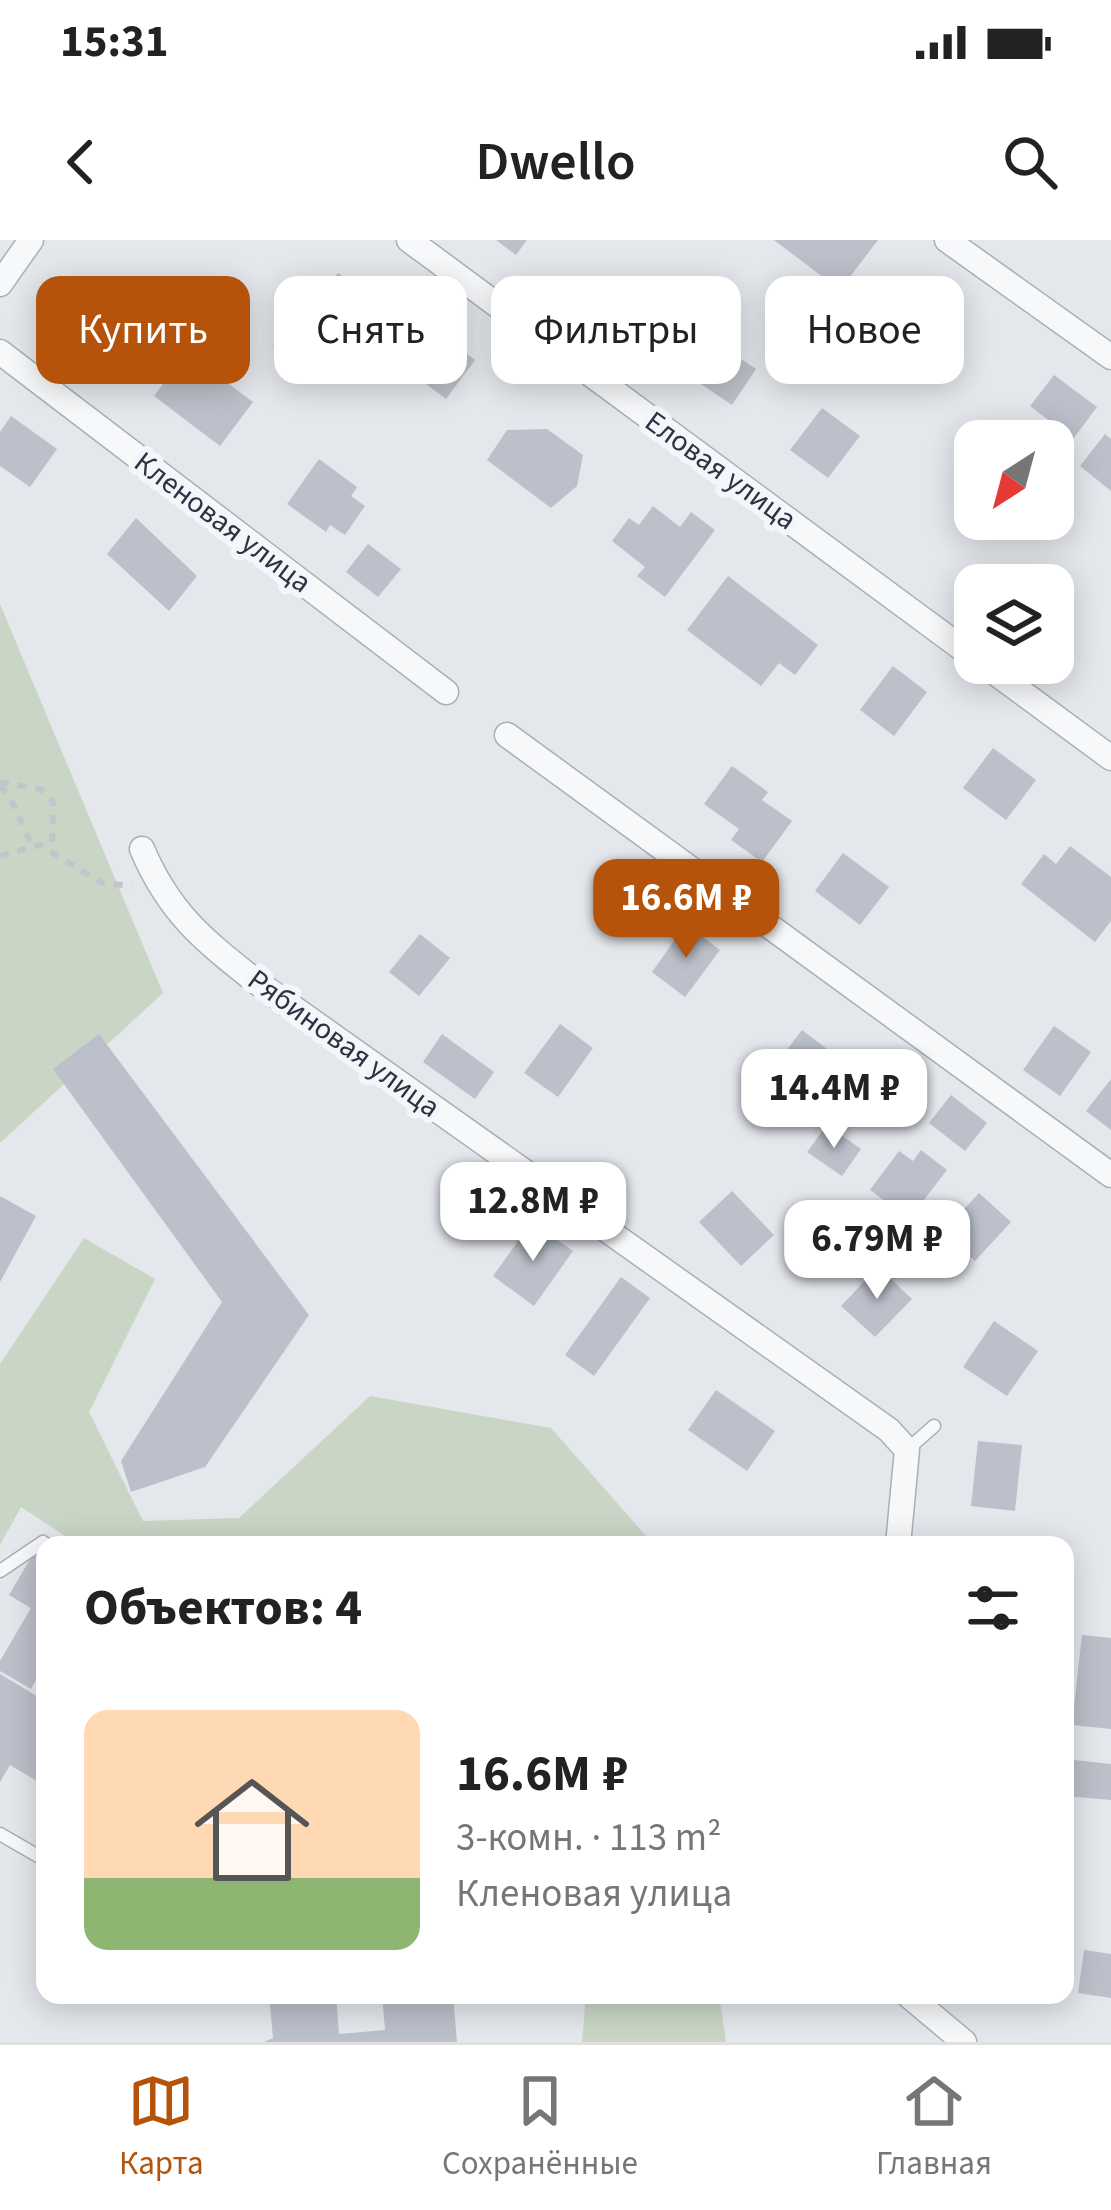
<!DOCTYPE html>
<html lang="ru">
<head>
<meta charset="utf-8">
<style>
	body { margin:0; font-family:"Source Sans 3",sans-serif; background:#f6f6f6; color:#222; height:100vh; display:flex; flex-direction:column; font-size:45px; white-space:nowrap }
	* { box-sizing:border-box; margin:0 }
	p { font-size:39px; color:#767676 }
	.icon { flex:none; width:66px; height:66px; fill:none; stroke:currentColor; stroke-width:2; stroke-linecap:round; stroke-linejoin:round }
	.map { position:relative; flex:1; overflow:hidden }
	.sheet { position:absolute; left:36px; top:1296px; width:1038px; height:468px; display:flex; flex-direction:column; background:#fff; border-radius:24px; box-shadow:0 6px 30px #0003 }
	.sheet>* { flex:none }
	.guide { position:absolute; left:36px; top:36px; width:1041px; height:108px; display:flex; gap:24px }
	.needle { width:78px; rotate:216deg }
	.buttons { position:absolute; left:954px; top:180px; display:grid; gap:24px }
	.buttons a { display:grid; place-items:center; width:120px; height:120px; border-radius:24px; background:#fff; box-shadow:0 6px 30px #0003; font-size:60px }
	.price { position:absolute; translate:-50% -102px; padding:0 27px; border-radius:24px; background:#fff; color:#222; font-size:39px; line-height:78px; filter:drop-shadow(0 3px 6px #0008) }
	.price::after { content:''; position:absolute; left:50%; top:72px; width:36px; height:27px; margin-left:-18px; background:inherit; clip-path:polygon(0 0,100% 0,50% 100%) }
	.price.on { background:#b45309; color:#fff }
	ul { padding:0; list-style:none }
	li { display:flex; align-items:center; gap:36px; height:300px; padding:0 48px }
	li span { display:grid; place-items:center; flex:none; width:336px; height:240px; border-radius:24px; color:#555 }
	li>.icon { margin-inline-start:auto }
	span .icon { width:144px; height:144px; fill:#fffc; stroke-width:1 }
	li b { font-size:51px }
	h2 { display:flex; justify-content:space-between; align-items:center; height:144px; padding:0 48px; font-size:51px }
	.tag { padding:0 42px; border-radius:24px; background:#fff; box-shadow:0 6px 30px #0003; font-size:42px; line-height:108px }
	.tag.on { background:#b45309; color:#fff }
	.status { display:flex; justify-content:space-between; align-items:center; height:84px; padding:0 60px; background:#fff; direction:ltr }
	.status svg { height:33px; fill:currentColor }
	header { display:flex; justify-content:space-between; align-items:center; height:156px; padding:0 48px; background:#fff; font-size:54px; font-weight:600 }
	.tabs { display:flex; justify-content:space-around; align-items:center; height:168px; border-top:3px solid #e0e0e0; background:#fff; font-size:33px; color:#767676 }
	.tabs a { display:grid; justify-items:center; gap:6px }
	.tabs .on { color:#b45309 }
	.map>svg:first-child { display:block }
</style>
</head>
<body>
<div class="status"><b>15:31</b><svg viewBox="0 0 49 12"><path d="M0 12V9h3v3zM5 12V6h3v6zM10 12V3h3v9zM15 12V0h3v12zM26 1h20v11H26zM47 4h2v5h-2z"/></svg></div>
<header><svg class="icon" aria-label="back" viewBox="0 0 24 24"><path d="M15 5l-7 7 7 7"/></svg>Dwello<svg class="icon" aria-label="search" viewBox="0 0 24 24"><circle cx="10" cy="10" r="6"/><path d="M15 15l6 6"/></svg></header>
<div class="map">
<svg width="1111" height="1802" viewBox="0 0 1111 1802">
	<rect width="100%" height="100%" fill="#e4e7ec"/>
	<!-- green -->
	<g fill="#c9d6c5">
		<polygon points="0,364 163,753 0,903"/>
		<polygon points="84,998 155,1039 89,1172 143,1281 239,1278 370,1156 551,1188 654,1305 79,1305 21,1267 0,1305 0,1124"/>
		<polygon points="586,1755 719,1755 726,1802 582,1802"/>
	</g>
	<!-- building -->
	<g fill="#bbc0ca">
		<polygon points="496,0 527,0 516,15"/>
		<polygon points="774,0 878,0 840,50"/>
		<polygon points="338,33 380,65 323,143 273,106 310,55 318,60"/>
		<polygon points="621,49 658,79 640,101 603,70"/>
		<polygon points="76,50 127,84 103,121 51,87"/>
		<polygon points="914,62 941,81 919,114 891,95"/>
		<polygon points="416,75 475,120 446,159 386,114"/>
		<polygon points="707,96 756,129 732,165 683,132"/>
		<polygon points="186,112 253,162 220,206 154,156"/>
		<polygon points="1054,135 1097,167 1073,199 1030,166"/>
		<polygon points="822,168 860,196 828,238 790,210"/>
		<polygon points="11,176 57,209 30,247 0,226 0,192"/>
		<polygon points="547,189 583,215 577,246 551,268 487,220 507,190"/>
		<polygon points="1105,194 1111,199 1111,251 1080,226"/>
		<polygon points="319,219 357,247 351,256 365,266 345,295 330,285 326,292 287,264"/>
		<polygon points="653,266 680,287 691,272 715,290 665,357 637,336 645,327 612,301 629,278 639,285"/>
		<polygon points="136,278 197,336 169,371 107,314"/>
		<polygon points="368,304 401,329 378,357 346,332"/>
		<polygon points="728,336 818,405 795,435 779,423 761,446 687,390"/>
		<polygon points="1053,347 1070,360 1053,384"/>
		<polygon points="893,426 927,452 894,496 860,470"/>
		<polygon points="993,508 1036,540 1006,580 963,548"/>
		<polygon points="732,526 768,552 762,560 792,581 762,622 731,600 739,589 704,564"/>
		<polygon points="1070,606 1111,637 1111,681 1095,702 1021,644 1044,614 1056,624"/>
		<polygon points="843,613 889,647 860,685 815,651"/>
		<polygon points="686,684 720,710 685,757 652,732"/>
		<polygon points="420,694 450,718 419,756 389,732"/>
		<polygon points="560,784 593,808 558,857 524,833"/>
		<polygon points="1054,786 1091,812 1060,856 1023,830"/>
		<polygon points="802,790 835,815 793,871 760,845"/>
		<polygon points="99,794 309,1075 205,1227 131,1252 121,1221 222,1062 53,829"/>
		<polygon points="442,794 494,832 475,859 423,822"/>
		<polygon points="1111,839 1111,890 1086,871"/>
		<polygon points="951,855 987,883 965,911 929,883"/>
		<polygon points="827,885 861,909 842,936 807,912"/>
		<polygon points="921,910 947,930 909,979 870,950 899,911 913,921"/>
		<polygon points="732,951 774,995 741,1026 699,982"/>
		<polygon points="979,953 1011,982 975,1021 943,992"/>
		<polygon points="0,956 36,976 0,1042"/>
		<polygon points="532,982 573,1011 534,1066 493,1036"/>
		<polygon points="878,1027 912,1059 875,1097 841,1066"/>
		<polygon points="621,1037 650,1058 594,1136 565,1115"/>
		<polygon points="994,1081 1038,1111 1007,1156 963,1127"/>
		<polygon points="716,1150 775,1191 747,1231 688,1190"/>
		<polygon points="978,1201 1022,1205 1015,1271 971,1266"/>
		<polygon points="33,1314 45,1321 45,1440 38,1436 31,1449 0,1431 0,1421 31,1368 9,1355"/>
		<polygon points="1082,1395 1111,1398 1111,1489 1072,1485"/>
		<polygon points="0,1434 45,1461 45,1546 10,1525 0,1542"/>
		<polygon points="1065,1519 1111,1524 1111,1560 1065,1556"/>
		<polygon points="1084,1710 1111,1714 1111,1758 1078,1753"/>
		<polygon points="269,1755 336,1755 339,1794 385,1790 382,1755 453,1755 457,1802 264,1802 273,1798"/>
	</g>
	<g fill="none" stroke-linecap="round" stroke-linejoin="round">
		<!-- service casing -->
		<g stroke="#a9aeb7" stroke-width="15">
			<g id="service">
				<polyline points="908,1209 934,1186"/>
				<polyline points="0,1331 43,1302 47,1305"/>
				<polyline points="0,1594 45,1620"/>
			</g>
		</g>
		<!-- minor casing -->
		<g stroke="#a9aeb7" stroke-width="27">
			<g id="minor">
				<polyline points="409,0 975,418"/>
				<polyline points="947,0 1111,117"/>
				<polyline points="0,44 31,0"/>
				<polyline points="0,112 446,452"/>
				<polyline points="982,423 1111,518"/>
				<polyline points="507,495 1111,935"/>
				<path d="M142 609C169 672 201 698 254 740L889 1190 907 1210 898 1305"/>
				<polyline points="908,1755 964,1802"/>
			</g>
		</g>
		<!-- path -->
		<g stroke="#c2c5cb" stroke-width="6" stroke-dasharray="9 9" stroke-linecap="butt">
			<polyline points="0,542 40,549 53,561 52,611"/>
			<polyline points="0,547 8,553 32,605"/>
			<polyline points="0,616 40,605 102,643 132,646"/>
		</g>
		<!-- service -->
		<use href="#service" stroke="#f7f8fa" stroke-width="12"/>
		<!-- minor -->
		<use href="#minor" stroke="#f7f8fa" stroke-width="24"/>
	</g>
	<g text-anchor="middle" stroke-width="12" stroke-linejoin="round" paint-order="stroke">
		<!-- street labels -->
		<g font-size="30" fill="#2b3445" stroke="#f4f6f9">
			<text transform="translate(721 230) rotate(36)" y="10">Еловая улица</text>
			<text transform="translate(223 282) rotate(37)" y="10">Кленовая улица</text>
			<text transform="translate(344 803) rotate(36)" y="10">Рябиновая улица</text>
		</g>
	</g>
</svg>
<div class="buttons">
<a><svg class="needle" viewBox="-14 -14 28 28"><path d="M0-13l5 13h-10z" fill="#e53935"/><path d="M0 13l5-13h-10z" fill="#767676"/></svg></a>
<a><svg class="icon" aria-label="layers" viewBox="0 0 24 24"><path d="M12 4l9 5-9 5-9-5zM3 14l9 5 9-5"/></svg></a>
</div>
<b class="price on" style="left:686px;top:721px">16.6M ₽</b>
<b class="price" style="left:834px;top:911px">14.4M ₽</b>
<b class="price" style="left:533px;top:1024px">12.8M ₽</b>
<b class="price" style="left:877px;top:1062px">6.79M ₽</b>
<div class="guide">
<a class="tag on">Купить</a>
<a class="tag">Снять</a>
<a class="tag">Фильтры</a>
<a class="tag">Новое</a>
</div>
<section class="sheet">
<h2>Объектов: 4<svg class="icon" aria-label="filters" viewBox="0 0 24 24"><path d="M4 7h16M4 17h16"/><circle cx="9" cy="7" r="2"/><circle cx="15" cy="17" r="2"/></svg></h2>
<ul>
<li><span style="background:linear-gradient(#ffd9b3 70%,#8fb573 0)"><svg class="icon" aria-label="home" viewBox="0 0 24 24"><path d="M3 11l9-7 9 7M6 9v11h12V9"/></svg></span><div><b>16.6M ₽</b><p>3-комн. · 113 m²</p><p>Кленовая улица</p></div></li>
</ul>
</section>
</div>
<nav class="tabs">
<a class="on"><svg class="icon" aria-label="map" viewBox="0 0 24 24"><path d="M3 6l6-2 6 2 6-2v14l-6 2-6-2-6 2zM9 4v14M15 6v14"/></svg>Карта</a>
<a><svg class="icon" aria-label="saved" viewBox="0 0 24 24"><path d="M7 4h10v16l-5-4-5 4z"/></svg>Сохранённые</a>
<a><svg class="icon" aria-label="home" viewBox="0 0 24 24"><path d="M3 11l9-7 9 7M6 9v11h12V9"/></svg>Главная</a>
</nav>
</body>
</html>
